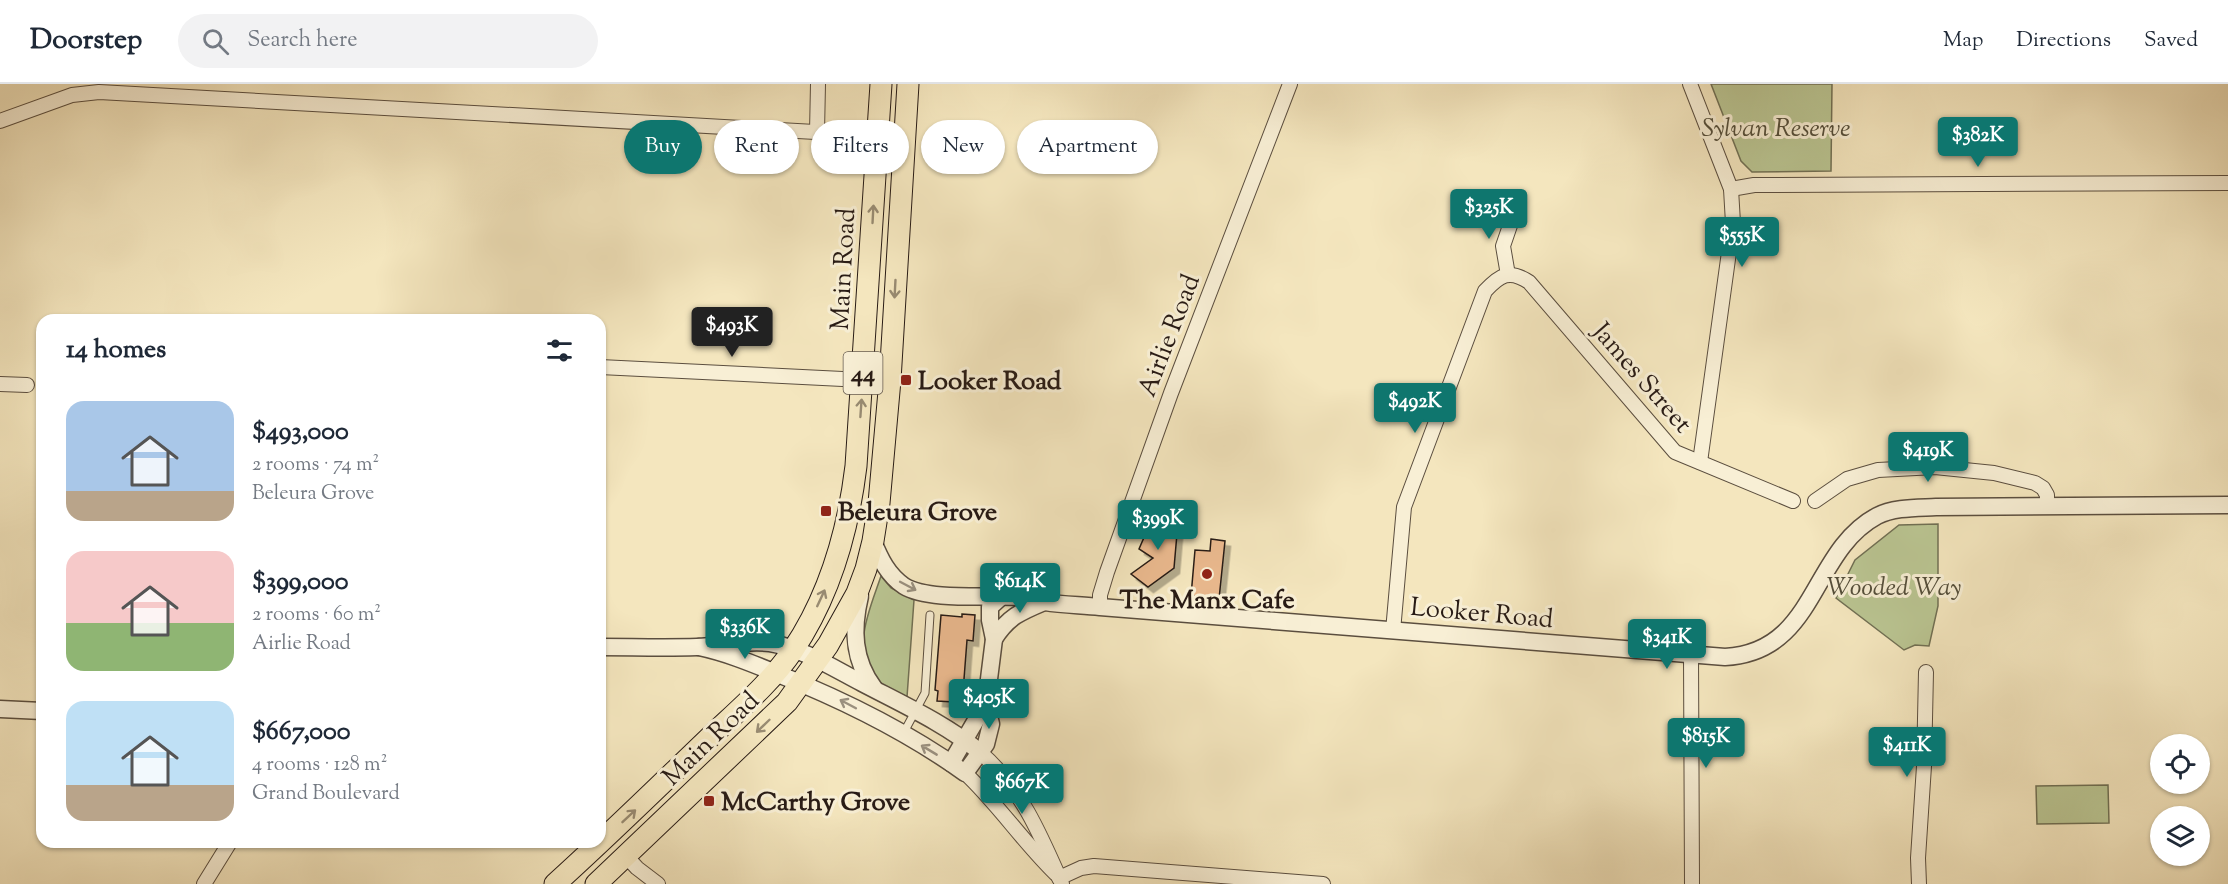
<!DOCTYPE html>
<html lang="en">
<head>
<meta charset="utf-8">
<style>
	body { margin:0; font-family:"Sorts Mill Goudy",serif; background:#f2f2f3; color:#1f2937; height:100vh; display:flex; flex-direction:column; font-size:22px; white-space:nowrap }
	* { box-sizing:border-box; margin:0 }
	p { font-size:20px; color:#747a83 }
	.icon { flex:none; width:33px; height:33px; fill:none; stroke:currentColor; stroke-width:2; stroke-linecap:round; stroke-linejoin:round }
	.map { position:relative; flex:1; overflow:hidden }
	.sheet { position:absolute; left:36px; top:230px; width:570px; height:534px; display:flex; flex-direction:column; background:#fff; border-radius:18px; box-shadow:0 2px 4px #0004 }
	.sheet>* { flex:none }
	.hud { position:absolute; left:624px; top:36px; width:570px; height:54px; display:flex; gap:12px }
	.buttons { position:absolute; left:2150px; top:650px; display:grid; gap:12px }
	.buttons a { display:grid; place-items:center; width:60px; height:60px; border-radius:50%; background:#fff; box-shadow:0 2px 4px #0004; font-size:30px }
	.price { position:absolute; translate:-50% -51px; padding:0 14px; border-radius:6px; background:#0f766e; color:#fff; font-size:20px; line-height:39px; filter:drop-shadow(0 2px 3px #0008) }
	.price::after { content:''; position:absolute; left:50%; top:36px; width:18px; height:14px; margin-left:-9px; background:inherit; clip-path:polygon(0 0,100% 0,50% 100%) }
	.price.active { background:#222; color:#fff }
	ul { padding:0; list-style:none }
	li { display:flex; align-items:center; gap:18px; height:150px; padding:0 30px }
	li span { display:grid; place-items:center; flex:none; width:168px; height:120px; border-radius:18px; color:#555 }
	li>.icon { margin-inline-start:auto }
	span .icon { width:72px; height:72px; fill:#fffc; stroke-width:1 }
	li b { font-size:26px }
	h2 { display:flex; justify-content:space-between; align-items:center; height:72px; padding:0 30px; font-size:26px }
	.chip { padding:0 21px; border-radius:27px; background:#fff; box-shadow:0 2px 4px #0004; font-size:21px; line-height:54px }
	.chip.active { background:#0f766e; color:#fff }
	header { display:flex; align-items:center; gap:36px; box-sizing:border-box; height:84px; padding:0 30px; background:#fff; border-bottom:2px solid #e0e1e3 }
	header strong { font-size:28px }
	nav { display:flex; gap:33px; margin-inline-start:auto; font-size:21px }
	.search { width:420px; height:54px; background:#f2f2f3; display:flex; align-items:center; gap:15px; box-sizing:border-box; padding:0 21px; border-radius:33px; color:#747a83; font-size:22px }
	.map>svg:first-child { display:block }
</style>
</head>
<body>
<header>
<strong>Doorstep</strong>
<div class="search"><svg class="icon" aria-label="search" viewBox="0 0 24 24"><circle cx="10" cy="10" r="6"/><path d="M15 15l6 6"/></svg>Search here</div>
<nav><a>Map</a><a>Directions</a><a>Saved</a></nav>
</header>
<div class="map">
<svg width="2228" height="800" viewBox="0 0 2228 800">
	<defs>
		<filter id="shadow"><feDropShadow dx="5.5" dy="5.5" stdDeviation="0" flood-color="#0004"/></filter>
	</defs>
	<rect width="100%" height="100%" fill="#f4e6be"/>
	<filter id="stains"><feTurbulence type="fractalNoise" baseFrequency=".00333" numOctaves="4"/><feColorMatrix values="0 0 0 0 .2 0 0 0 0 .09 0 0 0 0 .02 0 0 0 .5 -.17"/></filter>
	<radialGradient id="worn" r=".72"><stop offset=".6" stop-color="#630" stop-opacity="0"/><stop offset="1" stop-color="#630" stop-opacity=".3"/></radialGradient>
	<!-- green -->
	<g fill="#bac592" stroke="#717054" stroke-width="1.5">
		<polygon points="1711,0 1832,0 1831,87 1752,88 1741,77"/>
		<polygon points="1938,440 1938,522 1929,562 1915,561 1904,566 1836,514 1855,476 1899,441"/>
		<path d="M881 492 891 504 914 516 907 613C898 608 885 604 878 597 849 567 870 525 881 492Z"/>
		<polygon points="2108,701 2109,739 2037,740 2036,702"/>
	</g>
	<!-- building -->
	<g fill="#e9b88d" stroke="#281b15" stroke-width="1.5" filter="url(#shadow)">
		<polygon points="1152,435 1178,438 1174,484 1148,503 1131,490 1153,474 1139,465"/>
		<polygon points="1211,455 1225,457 1219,515 1191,512 1195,466 1210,467"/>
		<polygon points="962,530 975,531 973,557 967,556 963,608 954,608 954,618 937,617 938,607 935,606 941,531 962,533"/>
	</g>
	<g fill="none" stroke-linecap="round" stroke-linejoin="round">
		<!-- service casing -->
		<g stroke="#5b4e3f" stroke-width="9">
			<polyline id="service" points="903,650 925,609 930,531"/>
		</g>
		<!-- minor casing -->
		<g stroke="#5b4e3f" stroke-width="16">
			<g id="minor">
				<polyline points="1690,0 1731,105 1733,139 1700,378"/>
				<polyline points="0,37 72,11 99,8 904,53"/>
				<polyline points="817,48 818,0"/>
				<polyline points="1731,105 1754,101 2228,99"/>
				<polyline points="1508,191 1503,162 1516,124"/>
				<polyline points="600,283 863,296"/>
				<polyline points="0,300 27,301"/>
				<polyline points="1815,417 1847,395 1878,386 1935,383 1994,389 2035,399 2043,404 2047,411 2047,422"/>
				<polyline points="1100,523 1100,511 1107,488 1171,309 1290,0"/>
				<path d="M1393 547 1404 423 1485 207C1500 191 1509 185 1529 198L1675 368 1793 417"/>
				<polyline points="1691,571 1692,800"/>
				<path d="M981 669C1021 704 1041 752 1062 800"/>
				<path d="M965 689C998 720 1023 758 1056 790"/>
				<polyline points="626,772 637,784 658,800"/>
				<polyline points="1059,794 1081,784 1094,782 1323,800"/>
				<polyline points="204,800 230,758"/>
				<polyline points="1919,800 1918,774 1924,682 1926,588"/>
			</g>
		</g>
		<!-- tertiary casing -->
		<g stroke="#5b4e3f" stroke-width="19">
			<g id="tertiary">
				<path d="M873 457C880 475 888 491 904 502 928 517 989 511 1018 513 1027 513 1035 516 1045 518 1063 521 1082 521 1100 523L1725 573C1817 568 1810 468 1877 432 1894 423 1918 424 1936 423L2228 421"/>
				<path d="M860 512C852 545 853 576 874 604"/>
				<path d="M994 555C1008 533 1020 528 1044 518"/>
				<path d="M600 563C632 563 665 564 697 563 721 562 745 556 770 559 802 564 833 584 862 599 902 620 946 640 981 669"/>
				<path d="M699 563C727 569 751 579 778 590 843 616 908 648 965 689L986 660 991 640 986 619 994 555 990 536V523L1001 513"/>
				<polyline points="0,625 42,627"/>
				<polyline points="951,679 986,619"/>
			</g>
		</g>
		<!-- primary casing -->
		<g stroke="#281b15" stroke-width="23">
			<g id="primary">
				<path d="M555 800C607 753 657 704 708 655 737 627 770 600 793 566 830 511 848 448 856 382L881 0"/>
				<polyline points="596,800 787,618 828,561 857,509 866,485 873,457 879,419 890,296 908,0"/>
			</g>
		</g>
		<!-- service -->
		<use href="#service" stroke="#f8efd5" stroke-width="7"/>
		<!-- minor -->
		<use href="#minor" stroke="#f8efd5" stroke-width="14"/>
		<!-- tertiary -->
		<use href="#tertiary" stroke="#f8efd5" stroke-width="16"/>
		<!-- primary -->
		<use href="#primary" stroke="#f4e6be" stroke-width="21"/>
	</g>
	<!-- one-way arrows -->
	<defs><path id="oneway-shaft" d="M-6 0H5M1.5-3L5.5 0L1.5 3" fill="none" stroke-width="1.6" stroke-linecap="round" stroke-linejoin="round" transform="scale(1.5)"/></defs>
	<g stroke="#988b72">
		<use href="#oneway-shaft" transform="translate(873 130) rotate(-87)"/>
		<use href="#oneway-shaft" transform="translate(895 205) rotate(93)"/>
		<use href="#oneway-shaft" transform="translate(861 324) rotate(-86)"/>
		<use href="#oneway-shaft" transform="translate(821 514) rotate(-65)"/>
		<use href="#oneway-shaft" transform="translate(763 642) rotate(136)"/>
		<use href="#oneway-shaft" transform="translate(629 732) rotate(-43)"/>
	</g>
	<g stroke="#9a907f">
		<use href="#oneway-shaft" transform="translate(908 502) rotate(28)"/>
		<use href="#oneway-shaft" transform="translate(848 620) rotate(-152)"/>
		<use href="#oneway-shaft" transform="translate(929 666) rotate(-149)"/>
	</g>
	<!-- markers -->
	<g fill="#8f2418" stroke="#f8efd5" stroke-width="2">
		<rect x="900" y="290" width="12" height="12" rx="3"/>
		<rect x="820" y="421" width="12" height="12" rx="3"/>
		<circle cx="1207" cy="490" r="6"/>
		<rect x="703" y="711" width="12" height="12" rx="3"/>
	</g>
	<g text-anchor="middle" stroke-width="6" stroke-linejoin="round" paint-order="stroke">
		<!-- shield labels -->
		<rect fill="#f8efd5" stroke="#665b4f" stroke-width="1.5" x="843.5" y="268" width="39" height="42" rx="4.5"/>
		<g font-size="24" font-weight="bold" fill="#281b15">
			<text x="863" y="297">44</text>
		</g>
		<!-- park labels -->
		<g font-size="26" font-style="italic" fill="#544e3a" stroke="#f8efd5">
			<text x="1776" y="52">Sylvan Reserve</text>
			<text x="1894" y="511">Wooded Way</text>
		</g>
		<!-- street labels -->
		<g font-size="26" fill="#281b15" stroke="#f8efd5">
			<text transform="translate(842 185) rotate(-87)" y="9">Main Road</text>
			<text transform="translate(1168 251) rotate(-69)" y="9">Airlie Road</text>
			<text transform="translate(1643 293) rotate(49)" y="9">James Street</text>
			<text transform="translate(1482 528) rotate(5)" y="9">Looker Road</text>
			<text transform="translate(710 654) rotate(-44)" y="9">Main Road</text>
		</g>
		<!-- poi labels -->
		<g font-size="26" font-weight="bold" fill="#281b15" stroke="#f8efd5" text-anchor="start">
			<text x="918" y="305">Looker Road</text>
			<text x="838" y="436">Beleura Grove</text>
			<text x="1207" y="524" text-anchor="middle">The Manx Cafe</text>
			<text x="721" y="726">McCarthy Grove</text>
		</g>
	</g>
	<rect width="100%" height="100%" filter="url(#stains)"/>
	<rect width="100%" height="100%" fill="url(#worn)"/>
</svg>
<div class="buttons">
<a><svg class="icon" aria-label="locate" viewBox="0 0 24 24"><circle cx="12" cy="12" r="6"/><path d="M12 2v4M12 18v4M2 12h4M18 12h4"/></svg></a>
<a><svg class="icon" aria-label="layers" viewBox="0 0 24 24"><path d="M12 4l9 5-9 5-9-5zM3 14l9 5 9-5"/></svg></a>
</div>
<b class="price" style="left:1978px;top:84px">$382K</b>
<b class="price" style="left:1489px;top:156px">$325K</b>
<b class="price" style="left:1742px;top:184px">$555K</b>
<b class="price active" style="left:732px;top:274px">$493K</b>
<b class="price" style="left:1415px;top:350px">$492K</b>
<b class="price" style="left:1928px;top:399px">$419K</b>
<b class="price" style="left:1158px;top:467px">$399K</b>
<b class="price" style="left:1020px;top:530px">$614K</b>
<b class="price" style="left:745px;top:576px">$336K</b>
<b class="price" style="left:1667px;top:586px">$341K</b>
<b class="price" style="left:989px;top:646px">$405K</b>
<b class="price" style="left:1706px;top:685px">$815K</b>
<b class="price" style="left:1907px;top:694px">$411K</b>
<b class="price" style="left:1022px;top:731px">$667K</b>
<div class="hud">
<a class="chip active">Buy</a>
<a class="chip">Rent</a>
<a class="chip">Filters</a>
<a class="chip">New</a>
<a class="chip">Apartment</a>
</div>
<section class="sheet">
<h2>14 homes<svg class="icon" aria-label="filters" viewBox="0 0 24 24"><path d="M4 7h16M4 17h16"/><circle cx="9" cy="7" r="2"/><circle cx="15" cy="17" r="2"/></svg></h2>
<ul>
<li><span style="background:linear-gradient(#a9c7e8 75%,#b9a48a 0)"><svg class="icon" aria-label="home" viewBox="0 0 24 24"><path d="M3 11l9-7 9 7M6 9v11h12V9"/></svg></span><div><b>$493,000</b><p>2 rooms · 74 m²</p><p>Beleura Grove</p></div></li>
<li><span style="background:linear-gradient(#f6c9c9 60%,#8fb573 0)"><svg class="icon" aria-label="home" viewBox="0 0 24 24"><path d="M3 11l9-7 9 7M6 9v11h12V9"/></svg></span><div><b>$399,000</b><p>2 rooms · 60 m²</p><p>Airlie Road</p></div></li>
<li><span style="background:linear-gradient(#bfe0f5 70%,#b9a48a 0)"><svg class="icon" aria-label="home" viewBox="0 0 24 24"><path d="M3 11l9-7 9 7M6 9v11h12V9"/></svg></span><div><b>$667,000</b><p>4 rooms · 128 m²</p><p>Grand Boulevard</p></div></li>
</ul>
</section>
</div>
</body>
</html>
